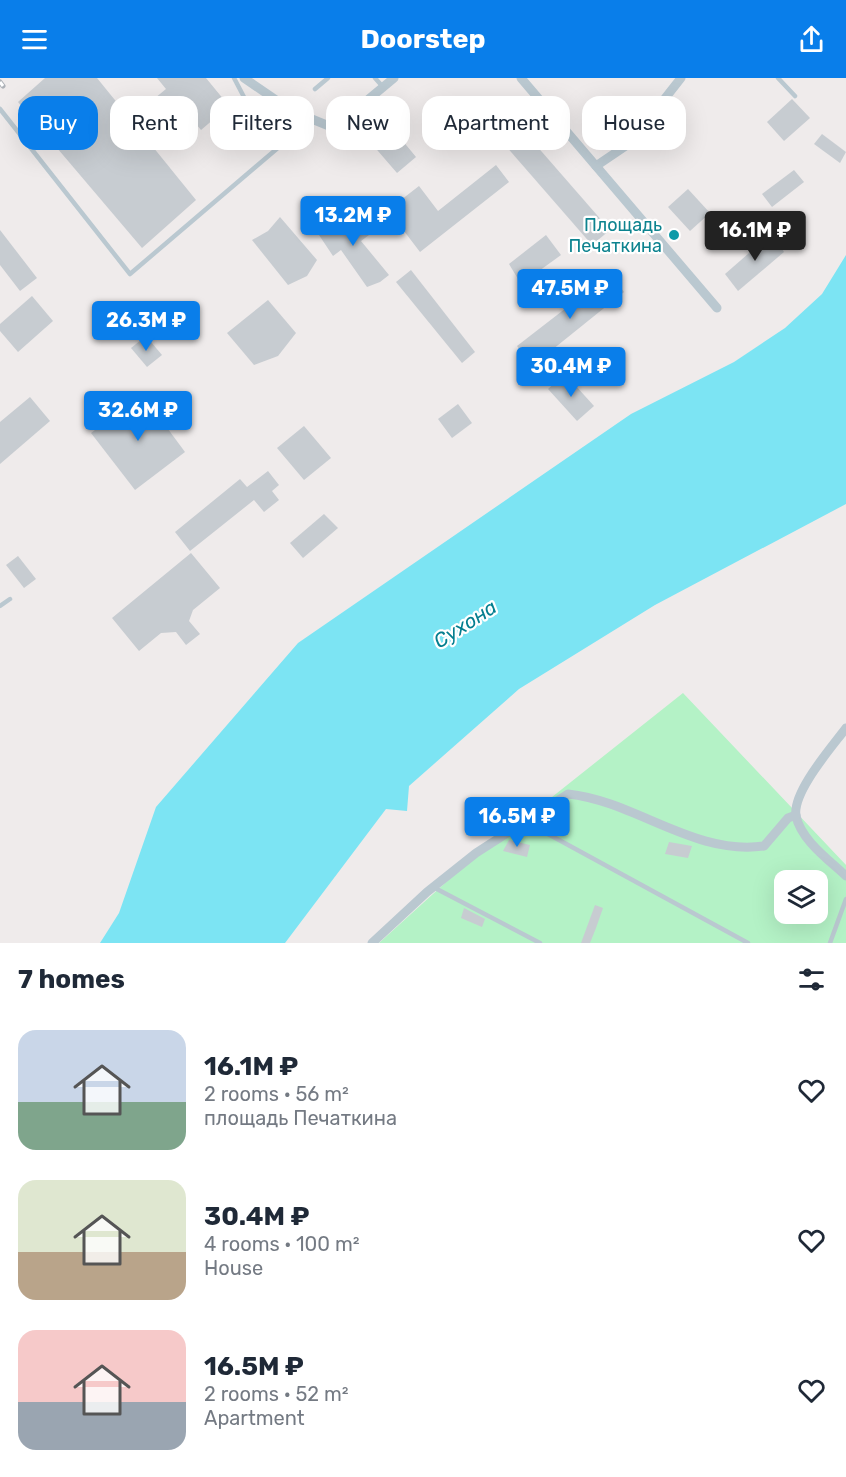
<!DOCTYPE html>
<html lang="en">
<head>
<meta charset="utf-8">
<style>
	body { margin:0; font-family:Rubik,sans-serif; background:#f6f6f7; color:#1f2937; height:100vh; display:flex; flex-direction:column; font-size:22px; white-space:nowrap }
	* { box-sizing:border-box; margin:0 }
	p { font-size:20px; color:#747a83 }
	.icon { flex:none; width:33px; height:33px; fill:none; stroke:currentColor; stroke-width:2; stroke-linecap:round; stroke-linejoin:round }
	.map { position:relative; height:865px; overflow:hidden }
	.sheet { display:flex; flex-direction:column; background:#fff; flex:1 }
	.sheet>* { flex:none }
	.top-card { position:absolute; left:18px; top:18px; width:810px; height:54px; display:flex; gap:12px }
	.buttons { position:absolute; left:774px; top:792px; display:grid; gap:12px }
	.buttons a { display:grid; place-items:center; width:54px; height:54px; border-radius:12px; background:#fff; box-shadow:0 6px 24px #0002; font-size:30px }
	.price { position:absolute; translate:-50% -51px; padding:0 14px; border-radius:6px; background:#097eea; color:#fff; font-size:20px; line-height:39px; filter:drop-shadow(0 2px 3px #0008) }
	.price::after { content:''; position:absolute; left:50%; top:36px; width:18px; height:14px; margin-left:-9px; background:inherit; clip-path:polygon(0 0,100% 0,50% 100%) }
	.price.active { background:#222; color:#fff }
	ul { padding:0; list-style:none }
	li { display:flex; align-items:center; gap:18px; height:150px; padding:0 18px }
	li span { display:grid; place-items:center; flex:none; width:168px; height:120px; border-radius:18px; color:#555 }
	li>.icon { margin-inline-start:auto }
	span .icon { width:72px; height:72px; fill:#fffc; stroke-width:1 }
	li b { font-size:26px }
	h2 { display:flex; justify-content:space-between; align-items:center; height:72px; padding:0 18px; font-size:26px }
	.tag { padding:0 21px; border-radius:18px; background:#fff; box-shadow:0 6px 24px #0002; font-size:21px; line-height:54px }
	.tag.active { background:#097eea; color:#fff }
	header { display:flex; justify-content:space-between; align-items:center; height:78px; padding:0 18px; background:#097eea; color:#fff; font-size:27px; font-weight:700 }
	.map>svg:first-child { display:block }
</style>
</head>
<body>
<header><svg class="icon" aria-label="menu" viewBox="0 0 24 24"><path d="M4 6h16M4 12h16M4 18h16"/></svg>Doorstep<svg class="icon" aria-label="share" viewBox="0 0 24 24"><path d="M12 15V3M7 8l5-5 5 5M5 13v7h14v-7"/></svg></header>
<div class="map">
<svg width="846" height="865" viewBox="0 0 846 865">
	<rect width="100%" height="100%" fill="#efebeb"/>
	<!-- green -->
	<path fill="#b4f2c6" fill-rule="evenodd" d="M683 615 846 787V865H379L455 796ZM784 802H818V836H784Z"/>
	<!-- water -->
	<polygon fill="#7ce4f3" points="846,177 846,426 655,527 519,611 409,708 407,733 386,731 285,865 100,865 119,835 156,729 298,565 631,336 734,284 785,250 822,216"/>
	<!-- building -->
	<g fill="#c7ccd1">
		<polygon points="45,0 97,0 196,122 142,170 18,24"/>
		<polygon points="157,0 206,0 229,28 201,52 187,35 170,49 149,25 166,11"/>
		<polygon points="792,21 810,40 784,63 767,44"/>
		<polygon points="394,22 403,32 388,45 416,79 397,95 359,51"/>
		<polygon points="515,43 610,152 592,167 497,58"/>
		<polygon points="822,56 846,74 840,85 814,66"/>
		<polygon points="496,87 509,104 420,174 388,132 419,108 438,133"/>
		<polygon points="794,92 804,104 772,129 762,116"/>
		<polygon points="688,111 710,135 690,153 668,129"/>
		<polygon points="347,131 369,157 361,163 389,197 380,204 367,209 341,172 333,178 317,154"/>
		<polygon points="280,139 317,182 307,198 288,207 252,162 268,153"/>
		<polygon points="0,152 37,200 20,213 0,187"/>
		<polygon points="772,155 784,174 738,213 725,196"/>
		<polygon points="546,157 561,177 521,206 509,186"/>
		<polygon points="411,192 475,274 462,285 396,204"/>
		<polygon points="610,196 624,214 532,288 517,268"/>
		<polygon points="32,218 53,243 18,274 0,253 0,246"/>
		<polygon points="268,222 296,255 278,278 254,287 227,255"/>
		<polygon points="146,258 162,277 147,289 131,270"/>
		<polygon points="565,296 594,328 577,343 548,311"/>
		<polygon points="142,316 185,374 135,412 91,355"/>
		<polygon points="30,319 50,343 0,386 0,344"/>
		<polygon points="458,326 472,345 452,360 438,341"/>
		<polygon points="304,348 331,380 304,402 277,370"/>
		<polygon points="268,393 279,407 272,413 279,422 264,434 254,422 190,473 175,454 240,401 247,409"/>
		<polygon points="324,436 338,450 303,480 290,465"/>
		<polygon points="191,475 220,510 193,532 189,543 200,556 186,567 176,554 161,555 139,573 112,540"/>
		<polygon points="18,478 36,501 24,510 6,487"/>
		<polygon points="509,762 530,767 527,779 503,773"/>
		<polygon points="669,764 692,768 688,780 665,776"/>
		<polygon points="595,827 603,830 596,850 590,865 581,865"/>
		<polygon points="464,830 485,841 482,849 461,840"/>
	</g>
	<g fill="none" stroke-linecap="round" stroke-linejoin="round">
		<!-- service -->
		<g stroke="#bac8d0" stroke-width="4.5">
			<polyline points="375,0 383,9"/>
			<polyline points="778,0 795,18"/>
			<polyline points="315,11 328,0"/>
			<polyline points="0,31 130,196 286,63 245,21 234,0"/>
			<polyline points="0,528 10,521"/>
			<polyline points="526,744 748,865"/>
			<polyline points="433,809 540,865"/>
			<polyline points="830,865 846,821"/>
		</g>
		<!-- minor -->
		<g stroke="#bac8d0" stroke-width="9">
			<polyline points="244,0 292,33 334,50 394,0"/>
			<polyline points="521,0 717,230"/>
			<polyline points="596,88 630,65 681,0"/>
			<path d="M846 650C832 669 792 714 796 738 801 762 829 782 846 798"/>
			<path d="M372 865 427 814 476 775 568 716C635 723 694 778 764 768L788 740 796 737"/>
		</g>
		<!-- rail casing -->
		<g stroke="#adb1b7" stroke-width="5">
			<polyline id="rail" points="0,4 3,8"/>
		</g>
		<!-- rail -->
		<use href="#rail" stroke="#fff" stroke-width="3" stroke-dasharray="9" stroke-linecap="butt"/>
	</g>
	<!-- markers -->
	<circle fill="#0f9aa8" stroke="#fff" stroke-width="2" cx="674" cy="157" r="6"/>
	<g text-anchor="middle" stroke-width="4.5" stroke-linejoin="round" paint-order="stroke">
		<!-- culture labels -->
		<g font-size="18" fill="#0d838f" stroke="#fff" text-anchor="end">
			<text x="662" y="153">Площадь<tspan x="662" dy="21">Печаткина</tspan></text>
		</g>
		<!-- water labels -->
		<g font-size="20" font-style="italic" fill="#037e8f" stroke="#fff">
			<text transform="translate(465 546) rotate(-33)" y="7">Сухона</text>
		</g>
	</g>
</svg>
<div class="buttons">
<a><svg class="icon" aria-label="layers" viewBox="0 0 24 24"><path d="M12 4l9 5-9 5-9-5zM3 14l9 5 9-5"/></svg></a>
</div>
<b class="price" style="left:353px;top:169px">13.2M ₽</b>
<b class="price active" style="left:755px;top:184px">16.1M ₽</b>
<b class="price" style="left:570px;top:242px">47.5M ₽</b>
<b class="price" style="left:146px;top:274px">26.3M ₽</b>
<b class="price" style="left:571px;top:320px">30.4M ₽</b>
<b class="price" style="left:138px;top:364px">32.6M ₽</b>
<b class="price" style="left:517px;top:770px">16.5M ₽</b>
<div class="top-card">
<a class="tag active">Buy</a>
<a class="tag">Rent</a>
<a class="tag">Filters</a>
<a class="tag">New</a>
<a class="tag">Apartment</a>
<a class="tag">House</a>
</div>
</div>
<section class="sheet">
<h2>7 homes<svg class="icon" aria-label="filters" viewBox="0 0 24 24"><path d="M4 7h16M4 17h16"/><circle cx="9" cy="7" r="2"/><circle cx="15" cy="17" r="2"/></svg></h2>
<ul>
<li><span style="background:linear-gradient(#c9d6e8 60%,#7fa58c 0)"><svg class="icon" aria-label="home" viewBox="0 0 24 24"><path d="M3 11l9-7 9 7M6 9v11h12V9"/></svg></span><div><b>16.1M ₽</b><p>2 rooms · 56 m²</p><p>площадь Печаткина</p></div><svg class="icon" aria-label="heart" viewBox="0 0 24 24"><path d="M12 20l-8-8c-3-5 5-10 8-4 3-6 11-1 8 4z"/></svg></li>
<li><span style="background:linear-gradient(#dfe7d0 60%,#b9a48a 0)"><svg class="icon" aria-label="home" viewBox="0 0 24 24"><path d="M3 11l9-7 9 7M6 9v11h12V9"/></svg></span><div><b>30.4M ₽</b><p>4 rooms · 100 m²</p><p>House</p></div><svg class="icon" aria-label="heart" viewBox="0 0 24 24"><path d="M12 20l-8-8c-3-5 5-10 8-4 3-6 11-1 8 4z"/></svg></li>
<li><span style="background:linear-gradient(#f6c9c9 60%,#9aa5b1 0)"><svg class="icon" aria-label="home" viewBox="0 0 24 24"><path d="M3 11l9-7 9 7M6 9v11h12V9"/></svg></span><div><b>16.5M ₽</b><p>2 rooms · 52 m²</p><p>Apartment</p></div><svg class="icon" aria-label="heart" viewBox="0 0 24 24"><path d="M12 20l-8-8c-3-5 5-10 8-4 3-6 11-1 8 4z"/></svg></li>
</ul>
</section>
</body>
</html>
